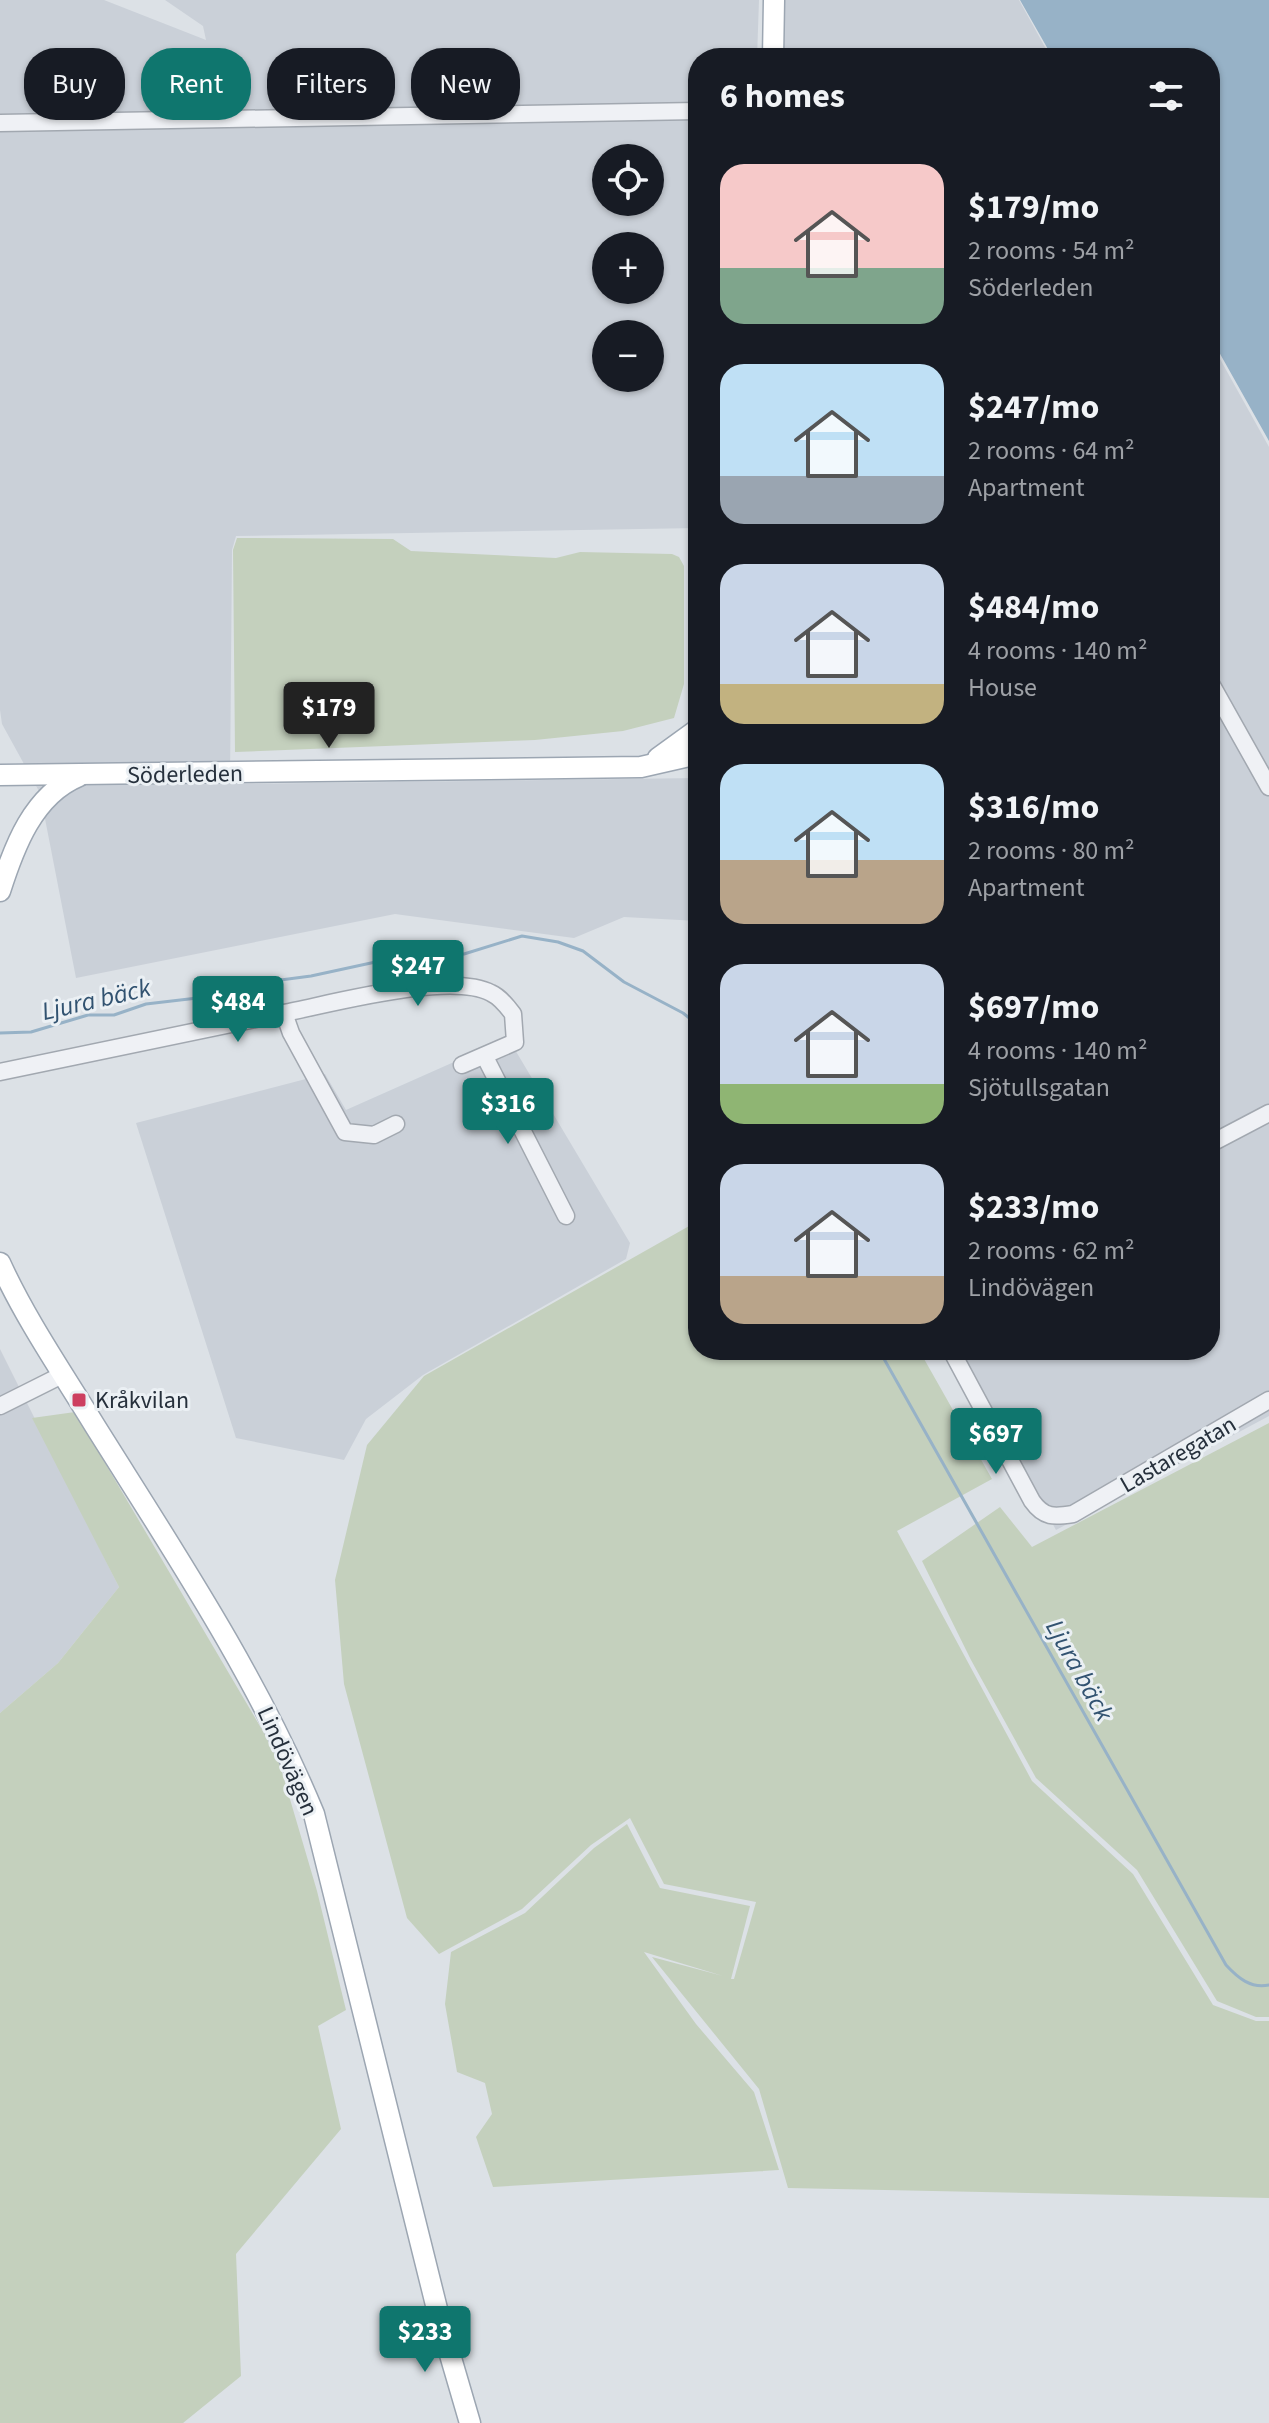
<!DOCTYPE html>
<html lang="en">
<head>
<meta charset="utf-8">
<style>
	body { margin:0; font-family:"Source Sans 3",sans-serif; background:#20242c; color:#f1f3f6; height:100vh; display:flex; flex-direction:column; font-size:30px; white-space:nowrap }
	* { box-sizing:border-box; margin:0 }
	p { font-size:26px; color:#9ea1a6 }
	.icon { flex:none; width:44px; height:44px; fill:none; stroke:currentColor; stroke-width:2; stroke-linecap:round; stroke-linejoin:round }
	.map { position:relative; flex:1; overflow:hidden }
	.panel { position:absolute; left:688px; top:48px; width:532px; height:1312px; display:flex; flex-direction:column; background:#171b24; border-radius:32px; box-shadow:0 2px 6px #0004 }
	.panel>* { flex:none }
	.top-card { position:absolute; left:24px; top:48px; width:544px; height:72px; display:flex; gap:16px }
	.controls { position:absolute; left:592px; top:144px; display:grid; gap:16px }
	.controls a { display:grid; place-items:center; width:72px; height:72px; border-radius:50%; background:#171b24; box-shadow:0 2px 6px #0004; font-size:40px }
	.price { position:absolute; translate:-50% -68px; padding:0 18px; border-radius:8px; background:#0f766e; color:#fff; font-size:26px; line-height:52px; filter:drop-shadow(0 2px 4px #0008) }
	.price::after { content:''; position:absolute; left:50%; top:48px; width:24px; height:18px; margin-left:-12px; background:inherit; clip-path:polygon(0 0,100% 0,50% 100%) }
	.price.active { background:#222; color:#fff }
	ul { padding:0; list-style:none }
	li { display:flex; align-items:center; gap:24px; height:200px; padding:0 32px }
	li span { display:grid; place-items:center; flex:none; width:224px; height:160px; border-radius:24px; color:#555 }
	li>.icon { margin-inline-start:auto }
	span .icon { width:96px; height:96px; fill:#fffc; stroke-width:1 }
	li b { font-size:34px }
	h2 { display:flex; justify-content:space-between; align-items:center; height:96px; padding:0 32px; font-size:34px }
	.tag { padding:0 28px; border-radius:32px; background:#171b24; box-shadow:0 2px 6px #0004; font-size:28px; line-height:72px }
	.tag.active { background:#0f766e; color:#fff }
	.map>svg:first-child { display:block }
</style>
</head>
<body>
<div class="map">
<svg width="1269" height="2423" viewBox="0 0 1269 2423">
	<rect width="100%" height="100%" fill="#dce1e6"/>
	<!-- built -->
	<g fill="#cad0d8" fill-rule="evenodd">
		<path d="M0 0H104L206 40 203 26 165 0H759L757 58H698V528L236 536 232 550 230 784 698 778V921L624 917 574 938 395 914 76 978 40 793 2 724 0 710ZM606 158H650V202H606ZM606 246H650V290H606ZM606 334H650V378H606Z"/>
		<polygon points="782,0 1019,0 1051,58 782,58"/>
		<polygon points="1210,341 1269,447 1269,1416 1056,1530 958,1350 1210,1350"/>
		<polygon points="508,1038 630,1243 626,1259 423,1375 366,1419 344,1460 236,1438 136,1123 325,1074 346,1110"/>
		<polygon points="0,1349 119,1587 58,1663 0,1713"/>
	</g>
	<!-- green -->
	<g fill="#c4d0bd">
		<polygon points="237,538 393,539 411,551 556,558 580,552 672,554 679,557 684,566 684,684 674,718 623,731 535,740 235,752 233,550"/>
		<polygon points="698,1221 698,1350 919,1350 992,1479 897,1531 1032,1781 1133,1874 1213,2005 1256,2021 1269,2021 1269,2198 788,2188 759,2089 652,1957 723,1976 644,1952 696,2024 754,2092 779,2170 493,2187 476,2137 492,2114 485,2083 457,2072 445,2004 451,1952 525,1913 594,1848 627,1824 660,1888 750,1906 731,1979 734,1979 756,1902 664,1884 630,1818 591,1845 522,1909 439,1954 407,1918 344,1684 335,1580 367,1445 424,1376"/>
		<polygon points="75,1412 277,1755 317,1891 346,2010 318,2026 341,2129 236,2254 241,2376 183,2423 0,2423 0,1713 58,1663 119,1587 32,1418"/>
		<polygon points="1269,1423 1269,2017 1256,2017 1217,2001 1137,1870 1036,1778 971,1660 922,1561 1000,1507 1032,1547"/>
	</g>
	<!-- water -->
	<polygon fill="#97b2c7" points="1020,0 1269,0 1269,441 1210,336 1210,58 1053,58"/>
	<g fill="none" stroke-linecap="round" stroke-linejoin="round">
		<!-- stream -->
		<g stroke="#97b2c7" stroke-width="3">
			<polyline points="0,1033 31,1032 88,1015 114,1015 146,1004 206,997 250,984 311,976 417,953 464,954 522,936 558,942 583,951 624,982 683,1013 698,1025"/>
			<path d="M879 1350 1226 1965C1238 1978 1251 1989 1269 1985"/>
		</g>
		<!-- minor casing -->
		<g stroke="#a2a8b0" stroke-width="19">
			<g id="minor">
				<polyline points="0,123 698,111"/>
				<polyline points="1210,682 1269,787"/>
				<path d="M284 1013C331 1004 450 971 491 993 500 997 507 1006 513 1014L515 1042 462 1065"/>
				<polyline points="485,1057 566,1216"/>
				<polyline points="0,1072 284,1013 291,1033 345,1132 374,1135 396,1124"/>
				<polyline points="1210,1144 1269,1113"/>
				<path d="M951 1350 1032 1501C1044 1518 1054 1517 1073 1514L1269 1400"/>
				<polyline points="0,1406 62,1375"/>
			</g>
		</g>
		<!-- major casing -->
		<g stroke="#9ca6b2" stroke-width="23">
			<g id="major">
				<polyline points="773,58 774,0"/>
				<polyline points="658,758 698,729"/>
				<polyline points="0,775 641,767 698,754"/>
				<path d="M0 891C14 847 33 795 79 776"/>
				<path d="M0 1263C26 1320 62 1372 95 1426 174 1552 257 1676 314 1814L439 2317 470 2423"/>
			</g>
		</g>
		<!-- minor -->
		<use href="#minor" stroke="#eff1f5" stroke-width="16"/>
		<!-- major -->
		<use href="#major" stroke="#fff" stroke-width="20"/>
	</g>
	<!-- markers -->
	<rect fill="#cd3f60" stroke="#ebf0f4" stroke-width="3" x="71" y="1392" width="16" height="16" rx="4"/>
	<g text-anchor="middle" stroke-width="6" stroke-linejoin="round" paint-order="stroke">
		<!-- street labels -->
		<g font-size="24" fill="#26303c" stroke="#ebf0f4">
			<text transform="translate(185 774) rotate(-1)" y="8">Söderleden</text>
			<text transform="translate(1178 1454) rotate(-30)" y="8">Lastaregatan</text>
			<text transform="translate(288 1761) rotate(66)" y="8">Lindövägen</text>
		</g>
		<!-- poi labels -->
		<g font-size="24" fill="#26303c" stroke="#ebf0f4" text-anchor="start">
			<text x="95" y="1408">Kråkvilan</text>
		</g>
		<!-- water labels -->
		<g font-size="26" font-style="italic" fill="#315270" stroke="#ebf0f4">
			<text transform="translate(96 999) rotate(-13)" y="9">Ljura bäck</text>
			<text transform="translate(1080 1670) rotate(61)" y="9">Ljura bäck</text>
		</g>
	</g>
</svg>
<div class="controls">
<a><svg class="icon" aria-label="locate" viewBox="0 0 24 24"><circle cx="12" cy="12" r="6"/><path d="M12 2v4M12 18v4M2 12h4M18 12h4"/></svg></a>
<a>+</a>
<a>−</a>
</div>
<b class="price active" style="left:329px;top:750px">$179</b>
<b class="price" style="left:418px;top:1008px">$247</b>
<b class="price" style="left:238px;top:1044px">$484</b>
<b class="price" style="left:508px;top:1146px">$316</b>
<b class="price" style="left:996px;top:1476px">$697</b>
<b class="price" style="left:425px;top:2374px">$233</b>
<div class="top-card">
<a class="tag">Buy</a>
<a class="tag active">Rent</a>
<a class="tag">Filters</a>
<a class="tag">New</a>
</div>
<section class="panel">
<h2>6 homes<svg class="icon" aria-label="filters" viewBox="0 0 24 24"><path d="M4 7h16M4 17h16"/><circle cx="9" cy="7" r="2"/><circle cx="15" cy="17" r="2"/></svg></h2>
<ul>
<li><span style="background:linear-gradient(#f6c9c9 65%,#7fa58c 0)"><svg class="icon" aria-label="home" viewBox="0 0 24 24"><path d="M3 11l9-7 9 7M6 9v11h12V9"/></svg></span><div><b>$179/mo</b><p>2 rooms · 54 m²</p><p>Söderleden</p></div></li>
<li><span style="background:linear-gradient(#bfe0f5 70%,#9aa5b1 0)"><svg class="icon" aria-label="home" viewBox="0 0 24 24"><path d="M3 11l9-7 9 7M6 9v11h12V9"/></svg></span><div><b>$247/mo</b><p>2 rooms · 64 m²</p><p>Apartment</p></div></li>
<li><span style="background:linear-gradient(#c9d6e8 75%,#c2b280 0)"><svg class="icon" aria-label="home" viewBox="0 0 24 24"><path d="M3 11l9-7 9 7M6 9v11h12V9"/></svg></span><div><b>$484/mo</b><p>4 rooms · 140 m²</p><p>House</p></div></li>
<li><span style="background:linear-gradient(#bfe0f5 60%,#b9a48a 0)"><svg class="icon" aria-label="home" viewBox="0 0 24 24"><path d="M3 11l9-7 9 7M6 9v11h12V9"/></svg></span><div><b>$316/mo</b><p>2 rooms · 80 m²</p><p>Apartment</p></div></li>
<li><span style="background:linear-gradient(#c9d6e8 75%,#8fb573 0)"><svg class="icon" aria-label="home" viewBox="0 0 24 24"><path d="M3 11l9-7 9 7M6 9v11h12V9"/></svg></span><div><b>$697/mo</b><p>4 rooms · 140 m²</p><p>Sjötullsgatan</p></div></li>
<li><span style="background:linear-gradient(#c9d6e8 70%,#b9a48a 0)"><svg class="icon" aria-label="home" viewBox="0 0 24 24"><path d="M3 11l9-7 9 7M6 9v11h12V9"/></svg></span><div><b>$233/mo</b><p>2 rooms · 62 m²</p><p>Lindövägen</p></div></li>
</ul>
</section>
</div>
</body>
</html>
